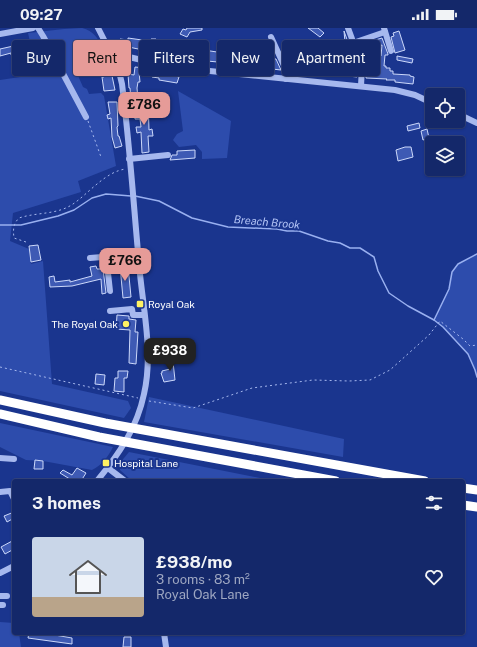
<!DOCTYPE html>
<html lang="en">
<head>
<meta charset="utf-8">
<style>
	body { margin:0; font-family:"Public Sans",sans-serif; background:#213472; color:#f1f3f6; height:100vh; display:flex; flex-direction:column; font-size:15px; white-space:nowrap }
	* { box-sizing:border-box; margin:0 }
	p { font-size:13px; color:#9da6c1 }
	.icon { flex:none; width:22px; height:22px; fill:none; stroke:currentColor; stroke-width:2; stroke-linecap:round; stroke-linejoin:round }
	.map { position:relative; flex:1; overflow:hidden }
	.sheet { position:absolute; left:12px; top:451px; width:453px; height:156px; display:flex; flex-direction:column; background:#14286a; border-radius:4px; box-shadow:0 1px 3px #0004,0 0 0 1px #33447e }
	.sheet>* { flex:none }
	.top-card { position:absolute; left:12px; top:12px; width:453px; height:36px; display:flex; gap:8px }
	.controls { position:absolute; left:425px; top:60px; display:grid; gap:8px }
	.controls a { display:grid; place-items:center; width:40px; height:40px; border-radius:4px; background:#14286a; box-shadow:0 1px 3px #0004,0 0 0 1px #33447e; font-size:20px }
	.price { position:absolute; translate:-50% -34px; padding:0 9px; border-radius:8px; background:#e69b98; color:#111; font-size:13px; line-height:26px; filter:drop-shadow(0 1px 2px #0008) }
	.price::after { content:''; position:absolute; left:50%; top:24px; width:12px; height:9px; margin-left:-6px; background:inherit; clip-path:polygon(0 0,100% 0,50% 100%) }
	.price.active { background:#222; color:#fff }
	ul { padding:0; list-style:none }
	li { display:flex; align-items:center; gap:12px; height:100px; padding:0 20px }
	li+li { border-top:1px solid #33447e }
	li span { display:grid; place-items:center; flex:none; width:112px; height:80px; border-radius:4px; color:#555 }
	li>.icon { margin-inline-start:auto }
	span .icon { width:48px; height:48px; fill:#fffc; stroke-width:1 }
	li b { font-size:17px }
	h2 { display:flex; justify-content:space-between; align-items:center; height:48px; padding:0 20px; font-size:17px }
	.pill { padding:0 14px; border-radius:4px; background:#14286a; box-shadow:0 1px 3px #0004,0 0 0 1px #33447e; font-size:14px; line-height:36px }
	.pill.active { background:#e69b98; color:#111 }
	.status { display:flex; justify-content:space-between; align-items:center; height:28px; padding:0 20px; background:#14286a; direction:ltr }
	.status svg { height:11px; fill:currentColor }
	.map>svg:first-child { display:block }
</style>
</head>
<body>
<div class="status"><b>09:27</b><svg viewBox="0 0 49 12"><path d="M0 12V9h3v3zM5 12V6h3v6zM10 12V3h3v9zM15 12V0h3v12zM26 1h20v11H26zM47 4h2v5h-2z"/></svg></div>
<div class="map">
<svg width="477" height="619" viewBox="0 0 477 619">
	<rect width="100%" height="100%" fill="#1a358e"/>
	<!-- green -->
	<g fill="#2d4cac">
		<path d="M82 0C94 3 97 10 103 19L72 34 83 59 87 61 89 66 101 65 104 68 116 138 78 153 81 164 13 185 10 213 29 221 31 236 43 233 52 356 128 373 131 380 124 390 0 363V52L27 48 37 44 28 5 64 1Z"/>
		<polygon points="178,63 231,93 227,130 202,131 202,124 196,117 179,119 173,112 177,106 183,103"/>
		<path d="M477 226V349C472 325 453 307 434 292L449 261 452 244 458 236Z"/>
		<polygon points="149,369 344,411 343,429 144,394"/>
		<path d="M0 395 113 419C108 429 102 437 92 442L43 433 26 432 0 419Z"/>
		<polygon points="129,424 275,453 132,453 120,442 119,436"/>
		<polygon points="0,594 14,595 14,605 19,605 21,619 0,619"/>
	</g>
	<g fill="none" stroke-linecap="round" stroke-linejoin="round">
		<!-- stream -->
		<g stroke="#99b0f0" stroke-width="1.5">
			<polyline points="135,168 159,173 192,190 228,199 277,201 287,203 299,203 328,213 340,215 350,220 360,220 374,229 378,243 389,265 408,278 434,292 443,299 468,326 475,342 477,349"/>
			<polyline points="0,197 21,197 58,188 74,182 92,170 106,166 131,168"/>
			<polyline points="434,292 449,261 452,244 458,236 477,226"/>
		</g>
	</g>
	<!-- building -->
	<g fill="#3e5ab4" stroke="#ccd8fa">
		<polygon points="187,0 202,0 202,2 190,4 187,9 180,6 183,1 186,2"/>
		<polygon points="308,0 318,0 324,5 320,9"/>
		<polygon points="344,3 349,17 353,26 346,26"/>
		<polygon points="399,3 405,22 395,25 391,9 394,8 393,5"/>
		<polygon points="128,10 142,12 141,15 152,17 151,11 156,11 156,16 196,23 197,21 217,24 218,17 223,18 223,25 259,28 276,31 281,42 272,41 272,39 207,33 170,26 170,25 143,22 119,17 120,11 128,12"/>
		<polygon points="382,10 388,26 388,27 385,27 384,38 386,38 386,40 390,40 390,43 393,43 393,46 410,47 410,48 414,49 413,56 395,54 395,52 386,52 387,51 366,50 366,39 379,40 375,28 381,28 382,17 374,19 372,13"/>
		<polygon points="27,15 28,24 20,26 20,29 15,30 14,26 11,27 11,25 0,28 0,21"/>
		<polygon points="370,17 373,28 365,30 362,20"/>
		<polygon points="322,21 326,21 325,32 338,34 338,38 352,40 352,39 356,39 357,49 330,46 330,44 291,43 288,36 300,37 301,31 321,34"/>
		<polygon points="99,22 111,43 115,62 104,63 102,49 104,49 102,38 98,38 92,25"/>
		<polygon points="397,28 413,31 412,35 397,32"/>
		<polygon points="135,39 145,40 144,45 139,44 140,54 138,54 137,60 138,72 131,72 130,60 129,60 128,46 134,47"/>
		<polygon points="153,43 179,49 177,55 159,52 159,50 152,49"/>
		<polygon points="139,73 148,73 149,102 152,101 153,108 148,108 149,124 142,125 141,104 137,105 136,99 141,99 140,91 135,91 135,86 139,85 140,84"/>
		<polygon points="108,74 117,74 118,98 117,99 118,108 119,108 122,118 115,120 112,109 111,90 108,91 107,87 110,86"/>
		<polygon points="419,95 420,100 408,103 407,98"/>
		<polygon points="427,101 429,110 423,112 421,103"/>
		<polygon points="432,118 432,131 427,131 426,119"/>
		<polygon points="405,119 411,119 413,129 398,133 396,122"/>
		<polygon points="195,122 195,130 170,132 172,127 177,127 177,123"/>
		<polygon points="38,217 41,232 31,234 29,218"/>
		<polygon points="96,238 97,241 103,241 106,265 102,266 101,251 72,258 50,259 49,249 54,248 55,254 70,252 70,254 92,248 90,239"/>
		<polygon points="120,238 128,238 131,269 123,270"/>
		<polygon points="117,287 129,288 129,291 136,292 135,304 138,304 136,336 129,335 130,302 116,301"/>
		<polygon points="170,329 176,329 176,334 173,334 175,352 164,354 161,345 162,345 162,343 170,341"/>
		<polygon points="118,343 128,343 127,350 124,350 124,364 114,363 115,350 118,350"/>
		<polygon points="96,346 105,347 104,357 95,356"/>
		<polygon points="35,432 43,433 43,441 34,441"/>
		<polygon points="77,440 86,445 81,453 73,453 60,445 63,442 72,447"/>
		<polygon points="14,484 14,490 7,494 4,488"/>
		<polygon points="14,512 14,521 5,526 1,519"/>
		<polygon points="29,605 43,605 72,610 72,616 28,610"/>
		<polygon points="124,609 131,609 131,619 123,619"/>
	</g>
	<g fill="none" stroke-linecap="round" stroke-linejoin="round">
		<!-- path -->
		<g stroke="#a6b8ee" stroke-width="1" stroke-dasharray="2 3" stroke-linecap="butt">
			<polyline points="88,93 101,129"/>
			<path d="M26 214 14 210C13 202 13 196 19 190 37 184 57 187 73 176 88 166 106 143 126 141"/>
			<polyline points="0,339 138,370"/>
			<polyline points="149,373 193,380 252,360 313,352 349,353 370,352 390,342 429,307 440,293 463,311 470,318 477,317"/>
		</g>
		<!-- minor -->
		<g stroke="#a6b8ee" stroke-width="6">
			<polyline points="38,0 43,8 86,89"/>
			<polyline points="348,0 362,38 361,58"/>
			<polyline points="384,0 391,23"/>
			<polyline points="0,6 33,0"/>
			<polyline points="271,9 286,42 286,51"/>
			<polyline points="353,15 385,4"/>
			<polyline points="114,30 119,29 129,29 171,39 395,62 415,67 432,75"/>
			<polyline points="458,86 477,95"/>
			<polyline points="129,131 168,127"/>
			<polyline points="90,230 139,226"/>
			<polyline points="110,263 107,236 111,233 139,231"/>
			<polyline points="110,283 132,281 133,287 144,287"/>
			<polyline points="0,430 14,431"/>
			<polyline points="108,440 125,453"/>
			<path d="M97 453C119 426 137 400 144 366 153 327 144 285 140 246 134 183 130 119 122 56L118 39 98 0"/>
			<polyline points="0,464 10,463 14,471"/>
			<polyline points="0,545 14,538"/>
			<polyline points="0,568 7,568"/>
			<polyline points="0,577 3,577"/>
			<polyline points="164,605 166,619"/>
		</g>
		<!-- highway -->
		<g stroke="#fff" stroke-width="9">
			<polyline points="0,372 105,395 425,453"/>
			<polyline points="0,386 99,409 336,453"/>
			<polyline points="463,460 477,462"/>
			<polyline points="463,477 477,479"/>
		</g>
	</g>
	<!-- markers -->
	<g fill="#fff263" stroke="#1a358e" stroke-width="1.5">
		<rect x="136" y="272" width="8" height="8" rx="2"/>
		<circle cx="126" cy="296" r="4"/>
		<rect x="102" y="431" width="8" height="8" rx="2"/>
	</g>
	<g text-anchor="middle" stroke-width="4" stroke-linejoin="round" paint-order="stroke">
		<!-- poi labels -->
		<g font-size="10" fill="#fff" stroke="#1a358e" text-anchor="start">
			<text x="148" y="280">Royal Oak</text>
			<text x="118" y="300" text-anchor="end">The Royal Oak</text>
			<text x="114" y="439">Hospital Lane</text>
		</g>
		<!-- water labels -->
		<g font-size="11" font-style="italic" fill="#b2c3f5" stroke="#1a358e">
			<text transform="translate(267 194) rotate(5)" y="4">Breach Brook</text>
		</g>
	</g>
</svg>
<div class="controls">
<a><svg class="icon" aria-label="locate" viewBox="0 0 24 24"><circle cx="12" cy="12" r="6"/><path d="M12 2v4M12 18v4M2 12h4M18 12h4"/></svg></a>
<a><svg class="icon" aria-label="layers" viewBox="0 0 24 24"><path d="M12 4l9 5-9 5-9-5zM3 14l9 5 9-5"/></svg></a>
</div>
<b class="price" style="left:144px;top:98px">£786</b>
<b class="price" style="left:125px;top:254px">£766</b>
<b class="price active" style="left:170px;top:344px">£938</b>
<div class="top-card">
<a class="pill">Buy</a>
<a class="pill active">Rent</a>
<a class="pill">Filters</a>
<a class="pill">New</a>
<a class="pill">Apartment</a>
</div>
<section class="sheet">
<h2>3 homes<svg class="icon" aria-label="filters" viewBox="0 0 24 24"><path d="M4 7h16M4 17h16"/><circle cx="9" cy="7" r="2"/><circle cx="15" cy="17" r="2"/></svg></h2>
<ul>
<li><span style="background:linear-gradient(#c9d6e8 75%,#b9a48a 0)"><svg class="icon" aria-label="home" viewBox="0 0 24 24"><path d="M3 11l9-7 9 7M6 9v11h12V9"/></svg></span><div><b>£938/mo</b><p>3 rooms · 83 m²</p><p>Royal Oak Lane</p></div><svg class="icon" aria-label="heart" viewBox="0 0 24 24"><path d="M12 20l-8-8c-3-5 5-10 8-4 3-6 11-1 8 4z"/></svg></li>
</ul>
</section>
</div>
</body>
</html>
